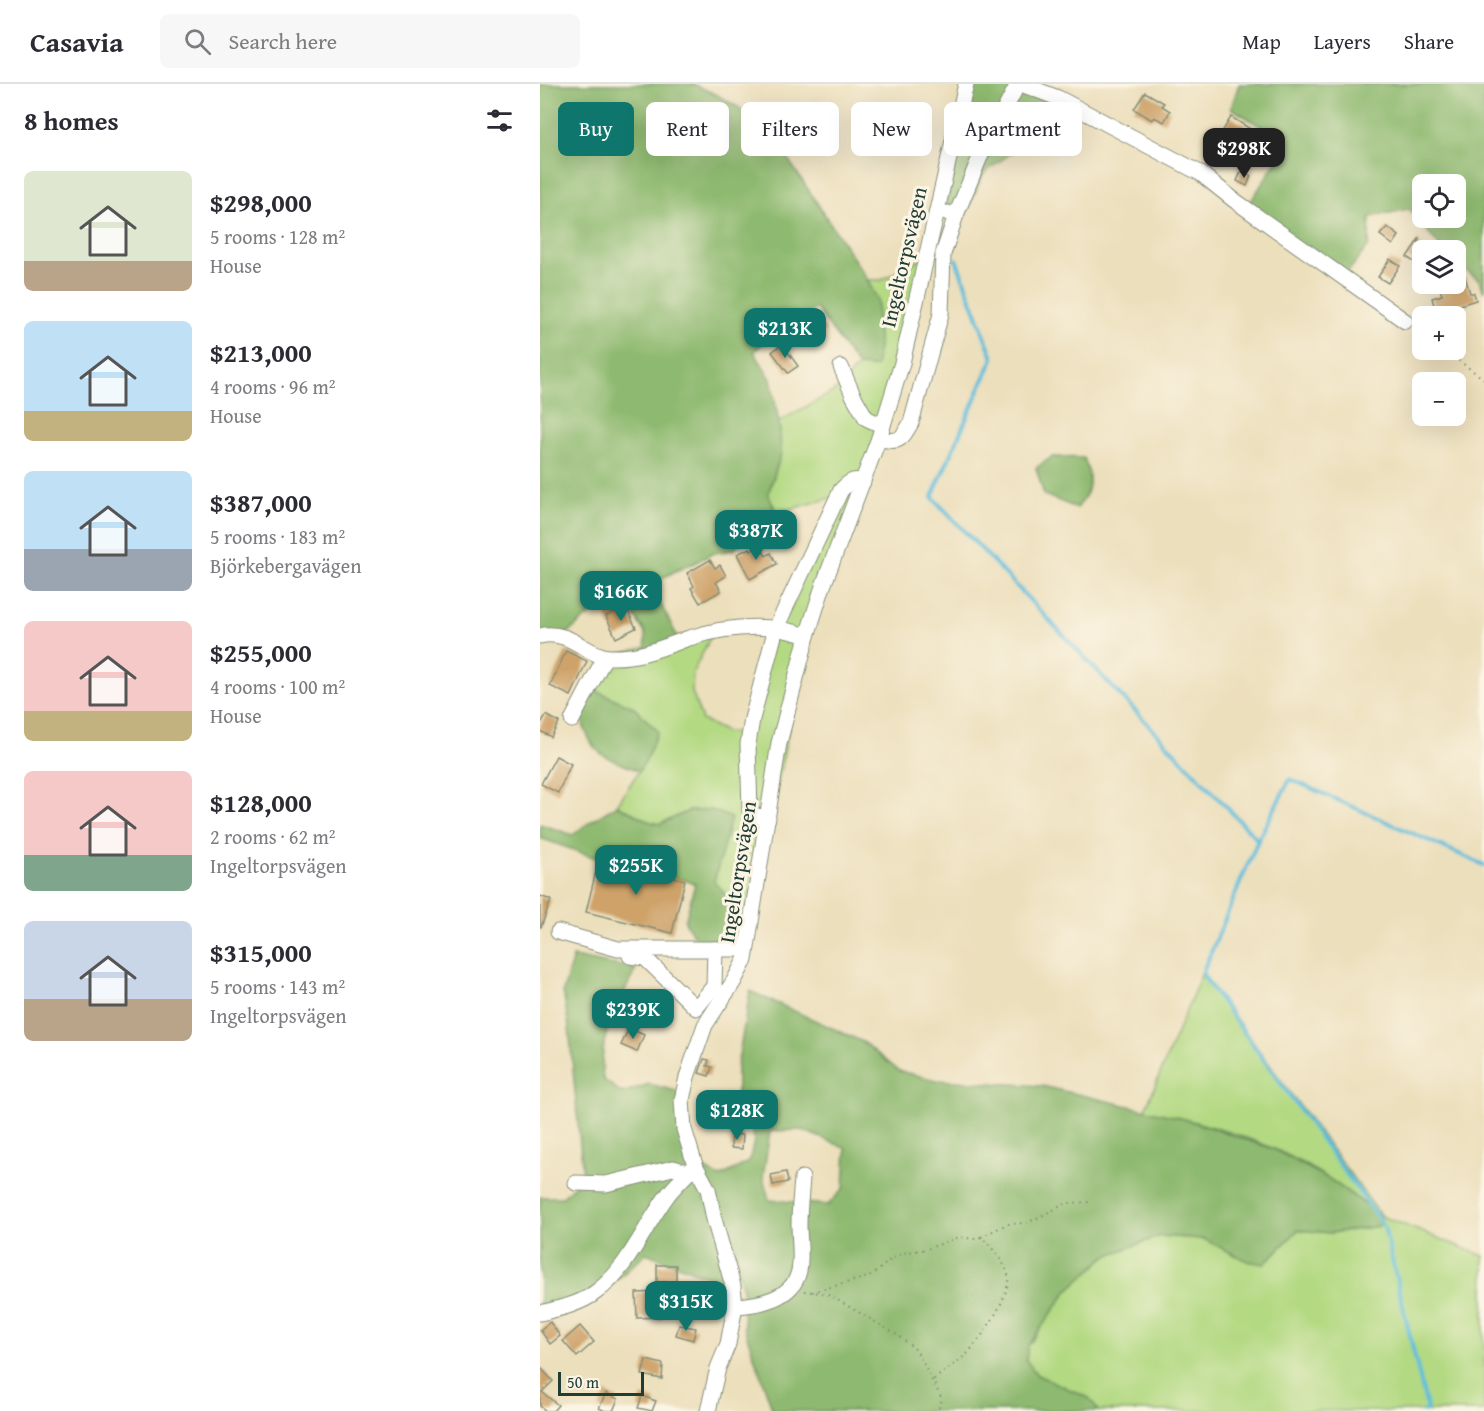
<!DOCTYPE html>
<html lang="en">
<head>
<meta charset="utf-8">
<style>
	body { margin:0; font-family:"Gentium Book Plus",serif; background:#f7f7f7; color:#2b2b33; height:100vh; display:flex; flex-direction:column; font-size:22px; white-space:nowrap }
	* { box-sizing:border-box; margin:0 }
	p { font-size:20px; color:#7c7c81 }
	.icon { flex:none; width:33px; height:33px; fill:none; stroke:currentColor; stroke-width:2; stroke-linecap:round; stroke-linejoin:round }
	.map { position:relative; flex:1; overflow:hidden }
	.sheet { display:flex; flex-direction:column; background:#fff; width:540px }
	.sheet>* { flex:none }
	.banner { position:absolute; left:18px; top:18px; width:570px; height:54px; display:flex; gap:12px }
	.buttons { position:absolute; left:872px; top:90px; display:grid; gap:12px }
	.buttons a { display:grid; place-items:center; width:54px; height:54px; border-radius:9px; background:#fff; box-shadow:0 6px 24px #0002; font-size:30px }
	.scale { position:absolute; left:18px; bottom:15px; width:86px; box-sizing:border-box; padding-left:6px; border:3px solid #1f3d34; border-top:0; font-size:16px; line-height:21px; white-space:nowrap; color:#1f3d34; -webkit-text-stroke:4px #fcf5e5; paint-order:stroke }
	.price { position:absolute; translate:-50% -51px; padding:0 14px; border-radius:12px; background:#0f766e; color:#fff; font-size:20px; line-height:39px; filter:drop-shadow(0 2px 3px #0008) }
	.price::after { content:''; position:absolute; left:50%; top:36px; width:18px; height:14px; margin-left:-9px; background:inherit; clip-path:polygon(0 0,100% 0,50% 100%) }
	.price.selected { background:#222; color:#fff }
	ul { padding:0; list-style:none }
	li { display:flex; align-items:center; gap:18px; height:150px; padding:0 24px }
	li span { display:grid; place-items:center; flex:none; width:168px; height:120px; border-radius:9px; color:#555 }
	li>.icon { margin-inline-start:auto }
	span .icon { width:72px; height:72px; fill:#fffc; stroke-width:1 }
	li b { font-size:26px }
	h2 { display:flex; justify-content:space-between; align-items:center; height:72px; padding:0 24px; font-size:26px }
	.chip { padding:0 21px; border-radius:9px; background:#fff; box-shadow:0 6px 24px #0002; font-size:21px; line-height:54px }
	.chip.selected { background:#0f766e; color:#fff }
	header { display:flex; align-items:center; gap:36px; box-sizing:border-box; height:84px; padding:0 30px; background:#fff; border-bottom:2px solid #e1e1e2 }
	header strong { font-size:28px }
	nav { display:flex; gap:33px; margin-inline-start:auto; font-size:21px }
	.search { width:420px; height:54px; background:#f7f7f7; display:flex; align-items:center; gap:15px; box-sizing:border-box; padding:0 21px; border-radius:9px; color:#7c7c81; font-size:22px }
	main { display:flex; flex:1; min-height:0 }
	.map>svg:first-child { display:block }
</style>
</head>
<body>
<header>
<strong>Casavia</strong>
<div class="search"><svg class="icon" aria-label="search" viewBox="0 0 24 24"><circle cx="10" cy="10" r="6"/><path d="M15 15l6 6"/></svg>Search here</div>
<nav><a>Map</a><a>Layers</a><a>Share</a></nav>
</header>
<main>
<section class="sheet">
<h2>8 homes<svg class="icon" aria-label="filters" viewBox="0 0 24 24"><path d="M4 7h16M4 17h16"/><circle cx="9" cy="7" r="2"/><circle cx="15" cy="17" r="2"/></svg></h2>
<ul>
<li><span style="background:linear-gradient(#dfe7d0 75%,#b9a48a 0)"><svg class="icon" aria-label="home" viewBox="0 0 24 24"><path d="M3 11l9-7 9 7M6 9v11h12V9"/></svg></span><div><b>$298,000</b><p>5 rooms · 128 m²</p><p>House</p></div></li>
<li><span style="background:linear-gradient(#bfe0f5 75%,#c2b280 0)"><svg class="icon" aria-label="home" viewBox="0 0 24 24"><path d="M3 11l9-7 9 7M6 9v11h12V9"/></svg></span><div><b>$213,000</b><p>4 rooms · 96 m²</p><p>House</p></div></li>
<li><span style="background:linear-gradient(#bfe0f5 65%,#9aa5b1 0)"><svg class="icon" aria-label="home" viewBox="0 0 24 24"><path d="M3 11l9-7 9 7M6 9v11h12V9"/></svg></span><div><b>$387,000</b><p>5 rooms · 183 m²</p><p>Björkebergavägen</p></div></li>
<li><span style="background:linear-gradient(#f6c9c9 75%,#c2b280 0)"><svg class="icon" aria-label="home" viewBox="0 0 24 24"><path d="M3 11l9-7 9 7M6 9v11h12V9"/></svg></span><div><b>$255,000</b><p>4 rooms · 100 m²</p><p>House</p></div></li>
<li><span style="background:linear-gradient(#f6c9c9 70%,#7fa58c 0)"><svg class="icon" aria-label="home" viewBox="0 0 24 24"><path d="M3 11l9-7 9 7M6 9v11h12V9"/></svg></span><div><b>$128,000</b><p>2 rooms · 62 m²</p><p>Ingeltorpsvägen</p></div></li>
<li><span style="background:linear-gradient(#c9d6e8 65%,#b9a48a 0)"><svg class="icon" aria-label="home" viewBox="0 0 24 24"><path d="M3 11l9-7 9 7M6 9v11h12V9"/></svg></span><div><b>$315,000</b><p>5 rooms · 143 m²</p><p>Ingeltorpsvägen</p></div></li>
</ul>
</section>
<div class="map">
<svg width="944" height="1327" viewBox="0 0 944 1327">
	<rect width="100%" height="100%" fill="#fcf5e5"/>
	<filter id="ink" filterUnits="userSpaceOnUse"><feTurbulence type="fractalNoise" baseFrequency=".0167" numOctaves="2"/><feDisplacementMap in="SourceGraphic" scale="12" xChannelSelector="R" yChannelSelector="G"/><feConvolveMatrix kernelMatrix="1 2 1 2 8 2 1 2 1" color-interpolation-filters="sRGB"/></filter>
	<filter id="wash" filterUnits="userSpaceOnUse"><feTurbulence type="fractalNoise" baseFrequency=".008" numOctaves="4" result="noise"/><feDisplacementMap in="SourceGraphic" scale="24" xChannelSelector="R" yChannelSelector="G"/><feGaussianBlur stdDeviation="1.35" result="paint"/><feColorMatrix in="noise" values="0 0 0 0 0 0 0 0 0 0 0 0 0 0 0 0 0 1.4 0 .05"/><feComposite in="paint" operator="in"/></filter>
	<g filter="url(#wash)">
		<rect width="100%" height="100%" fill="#ecdfbc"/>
		<!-- green -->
		<g fill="#b3d982" stroke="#698b5b" stroke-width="1.5">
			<polygon points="386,172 362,279 267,553 209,843 188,813 174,798 149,727 120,740 110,738 77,721 106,676 50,604 65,573 173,548 153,588 152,608 162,636 186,648 209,649 236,544 298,412 247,426 236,427 228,410 241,370 238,338 295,307 318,282 335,283 339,263 337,241 338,217 327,196 342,196"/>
			<path d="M662 889 841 1132 944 1172V1327H559L549 1314 497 1291 486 1277 487 1262 528 1206 566 1172 620 1152 664 1155 724 1180 758 1146 791 1149 839 1142 841 1132C807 1107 773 1082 734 1065 696 1048 647 1035 605 1026Z"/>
		</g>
		<!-- forest -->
		<g fill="#8eb970" stroke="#567b52" stroke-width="1.5" fill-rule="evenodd">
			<polygon points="0,0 153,0 177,11 228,41 240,63 327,195 338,217 337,241 339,263 336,283 318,282 276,224 251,241 237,255 221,261 214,268 231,295 240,345 241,370 228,410 235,427 247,426 248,441 227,446 213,446 193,466 174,469 154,479 135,487 111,501 140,558 106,569 105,549 88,521 53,528 24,552 0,552"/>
			<polygon points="426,0 481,0 518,14 502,32 508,42 444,89 425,131 416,131 396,125"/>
			<path d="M699 0H944V208L939 196 915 178V166H903L869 125 830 133 829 161 804 193 706 125 748 59 691 24ZM882 100H915V134H882Z"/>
			<path d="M512 373 544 374C552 396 552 406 537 424L504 411 496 384Z"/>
			<path d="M50 604 93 623 118 647 106 676 99 687C58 670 52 672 39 627Z"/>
			<path d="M77 721 110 738 120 740 149 727 172 726 191 734 174 798 188 813 209 843C195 849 166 866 153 851 150 847 148 842 145 838L155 800 145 796 59 775 0 754V740L33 751 48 739Z"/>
			<path d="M33 873 96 885C76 925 58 950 63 995L82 1009 109 1000 144 1009 154 1081 180 1093 209 1078 214 1057 209 1033 197 1011V983L210 907 323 958 359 987 396 996 502 1002 645 1035 734 1065 791 1096 841 1132 839 1142 791 1149 758 1146 724 1180 707 1177 664 1155 620 1152 566 1172 528 1206 488 1262 486 1276 497 1291 549 1314 559 1327H233L204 1243 202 1201 171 1106 185 1199 106 1169 49 1221 32 1229 0 1236V1113H23L43 1092 29 943 23 907ZM262 1046 306 1064 304 1104 288 1121 229 1116 223 1093 230 1047Z"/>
		</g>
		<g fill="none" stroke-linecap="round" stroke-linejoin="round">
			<!-- stream -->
			<g stroke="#5ebedc" stroke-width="4">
				<polyline points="416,175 453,274 392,413 718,756 750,695 944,781"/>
				<polyline points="718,756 662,890 844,1142 887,1324 884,1327"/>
			</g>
		</g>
		<g id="blocks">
			<!-- building -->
			<g fill="#cea269">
				<polygon points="605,8 624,19 622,22 630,27 624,38 614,33 612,36 594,25"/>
				<polygon points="691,33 733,59 725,73 682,48"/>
				<polygon points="701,88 711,92 707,102 697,97"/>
				<polygon points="847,143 859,152 853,161 840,151"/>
				<polygon points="879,155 879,160 882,163 882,183 867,173"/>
				<polygon points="850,175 860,182 848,199 838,193"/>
				<polygon points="925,193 930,209 934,209 936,216 910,224 911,229 897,232 892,214 902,211 899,201 915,200 915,196"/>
				<polygon points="276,234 286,247 272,258 262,245"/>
				<polygon points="242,260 258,282 248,289 232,268"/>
				<polygon points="220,462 226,472 231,469 237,480 210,495 197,470 210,464 211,467"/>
				<polygon points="170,476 175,484 180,481 186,492 176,498 181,507 160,519 151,504 154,502 147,489"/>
				<polygon points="86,523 96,544 76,554 66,532"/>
				<polygon points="26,567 47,577 31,612 10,602"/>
				<polygon points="6,631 19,638 11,653 0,647 0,641"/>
				<polygon points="16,672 31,680 18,709 1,700"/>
				<polygon points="59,775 145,796 132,849 46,828"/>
				<polygon points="0,812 11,816 1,843 0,843"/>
				<polygon points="89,944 104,951 97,968 81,961"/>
				<polygon points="164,975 169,976 167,982 172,983 169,992 159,989"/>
				<polygon points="192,1050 203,1051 202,1065 191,1064"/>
				<polygon points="246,1088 248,1098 233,1101 231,1091"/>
				<rect x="117" y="1181" width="19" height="17"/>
				<polygon points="120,1208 121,1233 97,1234 96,1209"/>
				<polygon points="10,1238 20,1252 10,1260 0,1246"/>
				<polygon points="139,1241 156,1244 153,1256 136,1251"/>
				<polygon points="40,1242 54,1258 37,1273 23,1257"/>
				<polygon points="106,1276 123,1280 122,1295 102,1291"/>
				<polygon points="0,1283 13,1297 2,1308 18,1321 13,1327 6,1327 0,1322"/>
				<polygon points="66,1309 78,1315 73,1327 65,1327 59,1324"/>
				<polygon points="102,1312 116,1317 112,1327 98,1324"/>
			</g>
		</g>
	</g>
	<g filter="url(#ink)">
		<use href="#blocks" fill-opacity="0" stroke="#868e78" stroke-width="1.5"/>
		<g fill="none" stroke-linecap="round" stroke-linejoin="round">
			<!-- minor casing -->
			<g stroke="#868e78" stroke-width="17">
				<g id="minor">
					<polyline points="481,0 518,14 660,89 694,116 865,237"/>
					<polyline points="408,129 416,131 440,73 478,0"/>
					<polyline points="301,283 313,311 326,334 343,342"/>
					<path d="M339 354C359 360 361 356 371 339L401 230 403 170 416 131"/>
					<path d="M0 552C30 545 47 572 69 573 100 574 121 564 149 554 188 542 228 538 267 552"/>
					<polyline points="32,636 65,573"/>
					<path d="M228 734 216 732 210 727 208 660 212 635 236 544 301 406C308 399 313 394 323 398"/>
					<polyline points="18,848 78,865 206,865"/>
					<polyline points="90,872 105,874 156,924 174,902 175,865"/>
					<polyline points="36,1099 66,1100 133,1084 148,1088"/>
					<path d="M195 1222C218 1221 253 1215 259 1187 262 1172 259 1156 259 1140 259 1125 261 1109 262 1094"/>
					<path d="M0 1229C18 1225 41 1220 56 1208 88 1185 104 1143 127 1112 135 1101 146 1092 155 1081"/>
					<polyline points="168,1327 178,1284 188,1260 195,1222 193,1202 174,1135 168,1105 155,1081 144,1045 142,1016 147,993 165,941 194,897 205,876 239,659 267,552 283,502 339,354 362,279 426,0"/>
				</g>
			</g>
			<!-- path -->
			<g stroke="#868e78" stroke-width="2" stroke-dasharray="1.5 4.5" stroke-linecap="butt">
				<polyline points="874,244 882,249"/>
				<polyline points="904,266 944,295"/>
				<polyline points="441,1153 467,1140 487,1139 527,1119 551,1118"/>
				<polyline points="264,1207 287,1210 356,1250 376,1266 402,1315 398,1327"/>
				<path d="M272 1208 328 1193 340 1185 351 1175 363 1169 387 1165 419 1153 434 1155 441 1153C449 1159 466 1181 468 1190 472 1212 440 1256 426 1271 415 1280 404 1288 393 1296"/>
			</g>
			<!-- minor -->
			<use href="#minor" stroke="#fff" stroke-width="15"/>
		</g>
	</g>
	<g text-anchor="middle" stroke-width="6" stroke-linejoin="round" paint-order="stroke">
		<!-- street labels -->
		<g font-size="21" fill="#1f3d34" stroke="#fcf5e5">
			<text transform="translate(364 173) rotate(-77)" y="7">Ingeltorpsvägen</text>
			<text transform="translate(198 788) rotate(-81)" y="7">Ingeltorpsvägen</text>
		</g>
	</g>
</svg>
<div class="buttons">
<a><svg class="icon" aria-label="locate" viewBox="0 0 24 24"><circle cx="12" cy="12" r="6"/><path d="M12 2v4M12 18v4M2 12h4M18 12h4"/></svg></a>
<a><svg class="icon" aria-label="layers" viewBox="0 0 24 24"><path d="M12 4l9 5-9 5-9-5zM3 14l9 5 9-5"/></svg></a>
<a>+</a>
<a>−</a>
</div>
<div class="scale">50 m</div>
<b class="price selected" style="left:704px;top:95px">$298K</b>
<b class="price" style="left:245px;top:275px">$213K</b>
<b class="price" style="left:216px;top:477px">$387K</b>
<b class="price" style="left:81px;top:538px">$166K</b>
<b class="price" style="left:96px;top:812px">$255K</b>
<b class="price" style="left:93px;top:956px">$239K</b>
<b class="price" style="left:197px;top:1057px">$128K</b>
<b class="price" style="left:146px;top:1248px">$315K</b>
<div class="banner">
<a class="chip selected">Buy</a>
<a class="chip">Rent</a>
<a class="chip">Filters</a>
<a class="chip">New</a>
<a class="chip">Apartment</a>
</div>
</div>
</main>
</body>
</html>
